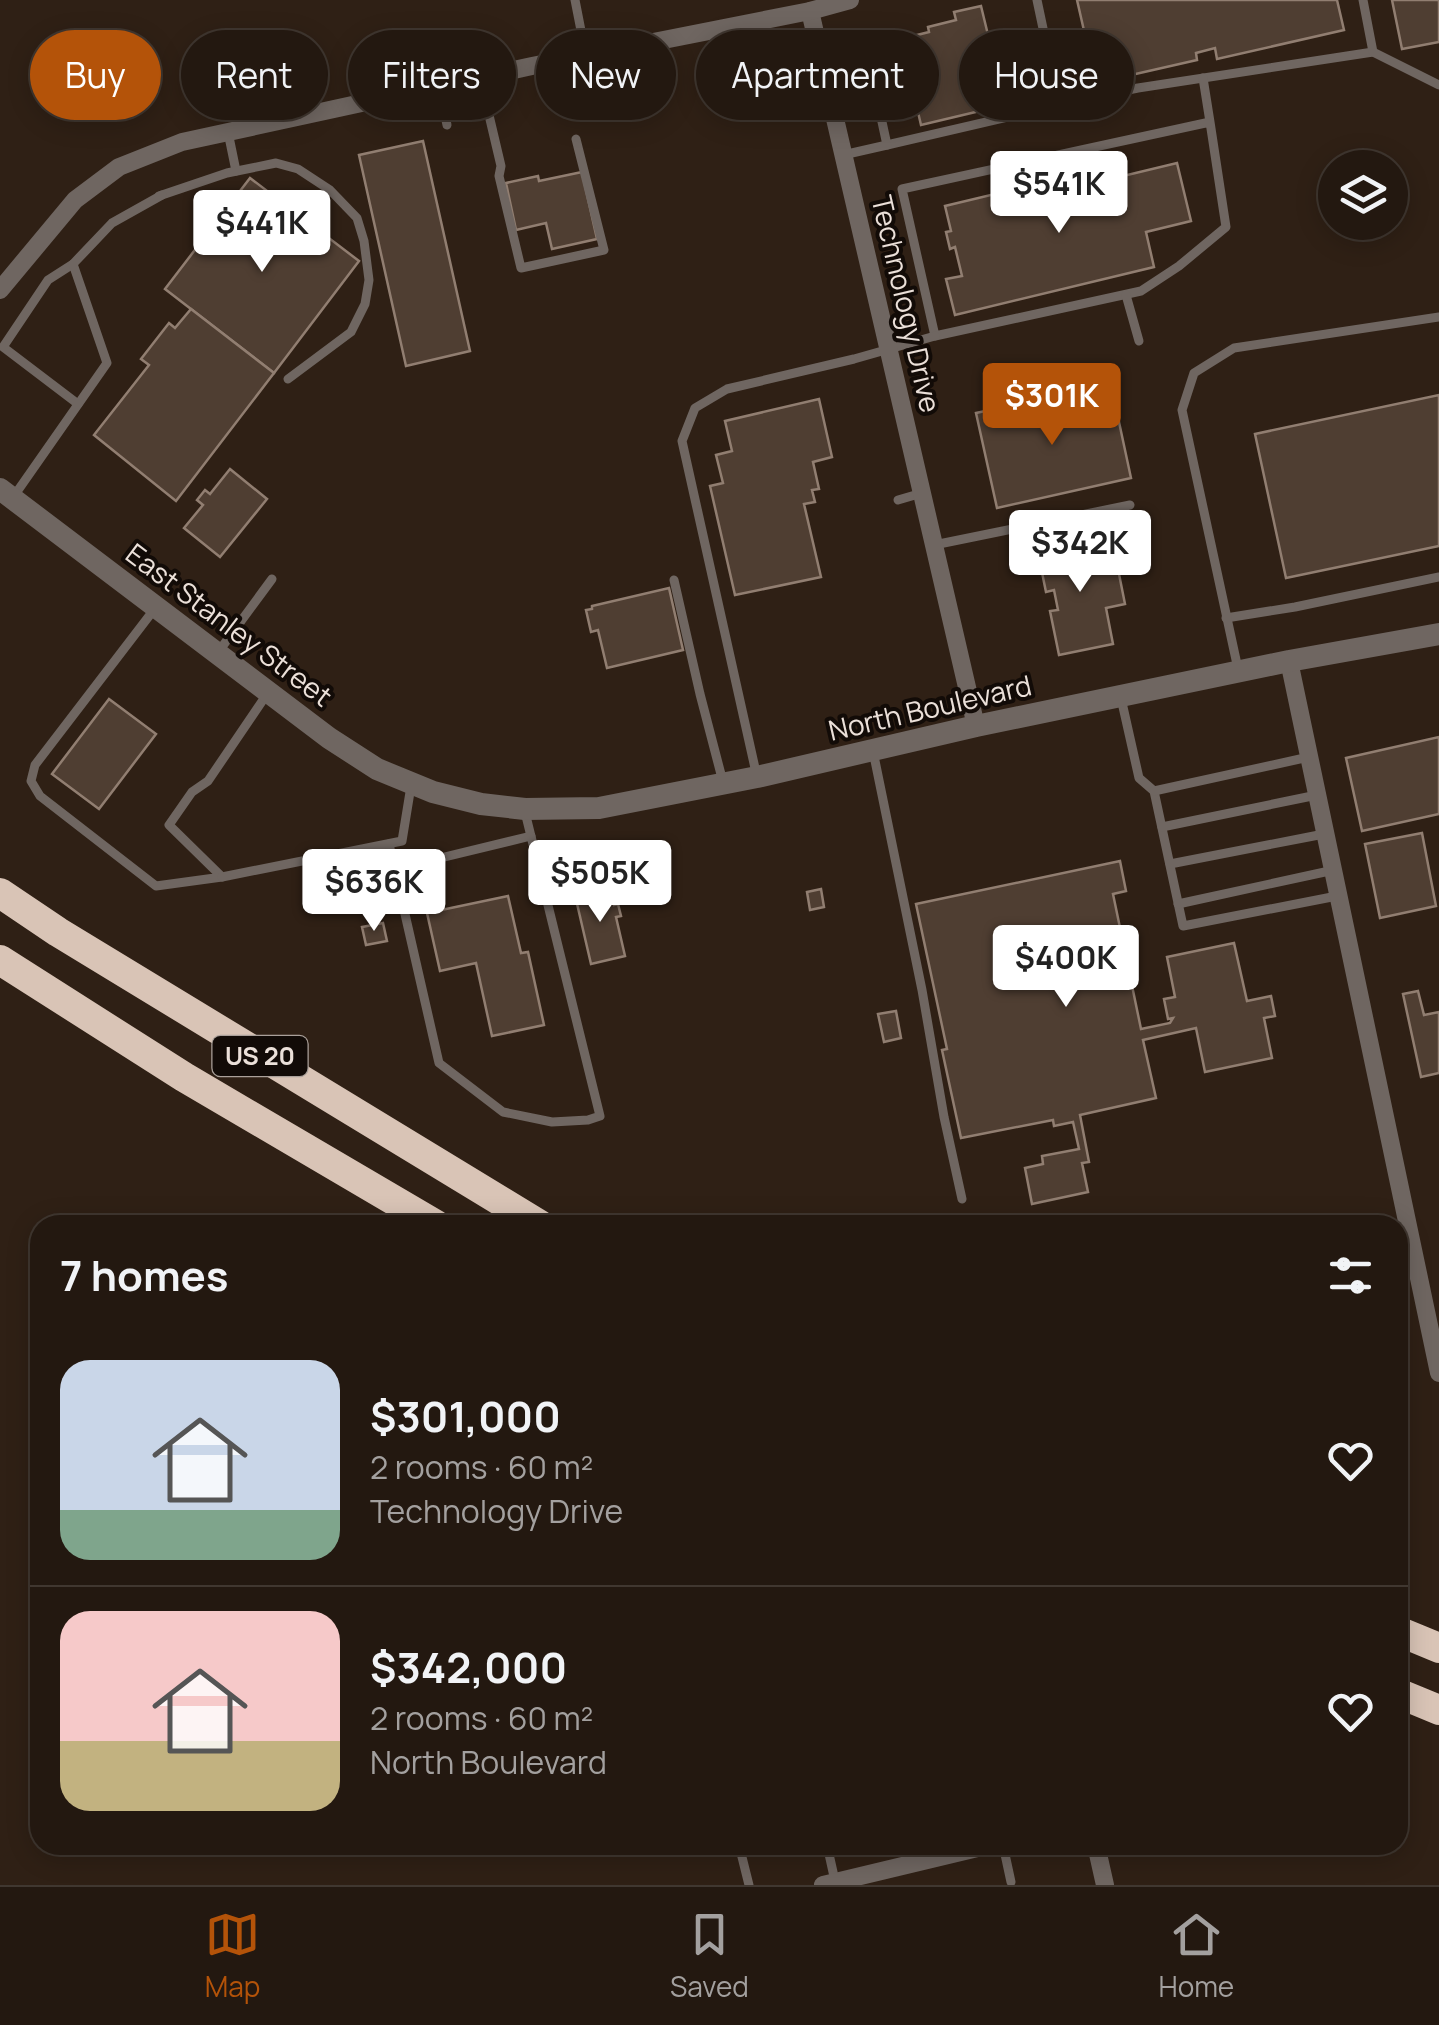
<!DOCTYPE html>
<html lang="en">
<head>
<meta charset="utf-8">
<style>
	body { margin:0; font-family:Manrope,sans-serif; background:#2f251e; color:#f1f3f6; height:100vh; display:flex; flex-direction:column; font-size:38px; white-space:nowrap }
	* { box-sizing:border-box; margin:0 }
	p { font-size:32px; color:#a3a09f }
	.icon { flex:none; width:55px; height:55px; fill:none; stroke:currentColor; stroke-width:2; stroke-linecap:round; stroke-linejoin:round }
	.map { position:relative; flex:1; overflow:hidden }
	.sheet { position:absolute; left:30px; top:1215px; width:1378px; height:640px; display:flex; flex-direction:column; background:#231810; border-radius:30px; box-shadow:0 5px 25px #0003,0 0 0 2px #403730 }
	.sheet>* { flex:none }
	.hud { position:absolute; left:30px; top:30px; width:1380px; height:90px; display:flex; gap:20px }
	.controls { position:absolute; left:1318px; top:150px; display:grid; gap:20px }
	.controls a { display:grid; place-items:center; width:90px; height:90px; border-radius:50%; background:#231810; box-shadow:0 5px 25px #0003,0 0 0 2px #403730; font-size:50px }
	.price { position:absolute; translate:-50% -85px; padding:0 22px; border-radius:10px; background:#fff; color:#222; font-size:32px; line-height:65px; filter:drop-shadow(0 2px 5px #0008) }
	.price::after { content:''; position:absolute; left:50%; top:60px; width:30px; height:22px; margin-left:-15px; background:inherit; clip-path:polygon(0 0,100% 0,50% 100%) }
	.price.active { background:#b45309; color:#fff }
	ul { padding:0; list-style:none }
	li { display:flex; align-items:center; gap:30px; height:250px; padding:0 30px }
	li+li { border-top:2px solid #403730 }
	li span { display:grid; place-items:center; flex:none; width:280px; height:200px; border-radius:30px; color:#555 }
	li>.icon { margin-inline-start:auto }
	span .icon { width:120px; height:120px; fill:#fffc; stroke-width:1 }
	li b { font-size:42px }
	h2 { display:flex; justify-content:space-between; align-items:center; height:120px; padding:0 30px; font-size:42px }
	.tag { padding:0 35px; border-radius:45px; background:#231810; box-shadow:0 5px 25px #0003,0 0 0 2px #403730; font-size:35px; line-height:90px }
	.tag.active { background:#b45309; color:#fff }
	.menu { display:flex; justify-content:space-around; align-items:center; height:140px; border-top:2px solid #403730; background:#231810; font-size:28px; color:#a3a09f }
	.menu a { display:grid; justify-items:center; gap:5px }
	.menu .active { color:#b45309 }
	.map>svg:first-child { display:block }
</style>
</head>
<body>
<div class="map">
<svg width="1439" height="1885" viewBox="0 0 1439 1885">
	<rect width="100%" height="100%" fill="#2f2015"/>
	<!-- building -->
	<g fill="#4f3e32" stroke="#917e71" stroke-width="2.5">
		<polygon points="1077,0 1337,0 1344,30 1217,59 1215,48 1196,53 1197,60 1096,83"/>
		<polygon points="1392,0 1439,0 1439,42 1402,49"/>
		<polygon points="981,6 1005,105 921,125 901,39 929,32 928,27 956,20 954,12"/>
		<polygon points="423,141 470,351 406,366 359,155"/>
		<polygon points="1177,163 1191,221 1146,232 1154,267 955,315 946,279 962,276 955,247 950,249 946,232 951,231 945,206 1033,185 1036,197"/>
		<polygon points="582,172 597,239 552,249 546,223 516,230 506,183 538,176 539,181"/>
		<polygon points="250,178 359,261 274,373 165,289"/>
		<polygon points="191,309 274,373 176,501 94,435 149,365 141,359 169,323 175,328"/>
		<polygon points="1113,394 1131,478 997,508 976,413 1055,396 1057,407"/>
		<polygon points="1439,395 1439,546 1286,578 1255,434"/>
		<polygon points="819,399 832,457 813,462 819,489 812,490 815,502 804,504 821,577 735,595 710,486 723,483 716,455 732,451 725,421"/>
		<polygon points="230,469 267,499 220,557 184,528 203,505 197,500 205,490 210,494"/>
		<polygon points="1091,537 1098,568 1117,564 1125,604 1106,608 1113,644 1059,655 1050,611 1058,610 1054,590 1046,592 1037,548"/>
		<polygon points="669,588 683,650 607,668 598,630 591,632 586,610 592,609 592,606"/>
		<polygon points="109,699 156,734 99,809 52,774"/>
		<polygon points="1439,737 1439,814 1362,831 1346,758"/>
		<polygon points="1422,833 1436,906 1380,918 1365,844"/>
		<polygon points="1120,861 1126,891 1113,894 1141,1029 1170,1023 1173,1018 1168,1019 1164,999 1175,997 1167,957 1234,943 1247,1001 1271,996 1275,1016 1264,1018 1272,1058 1205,1072 1196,1028 1143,1040 1156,1098 1080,1115 1089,1162 1082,1163 1088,1192 1032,1204 1025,1168 1043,1164 1042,1156 1079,1149 1073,1122 1054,1126 1053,1120 961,1138 942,1050 947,1049 916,904"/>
		<polygon points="610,887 614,905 618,904 621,916 616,917 625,956 591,964 575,895"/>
		<polygon points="821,889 824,907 810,910 807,892"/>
		<polygon points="508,896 521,953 528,952 544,1025 492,1036 476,963 440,971 427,913"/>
		<polygon points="383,923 387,941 366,945 362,927"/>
		<polygon points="1418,991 1424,1015 1439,1012 1439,1073 1421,1077 1403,994"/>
		<polygon points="896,1011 901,1038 884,1042 878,1014"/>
	</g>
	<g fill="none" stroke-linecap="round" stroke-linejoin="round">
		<!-- service -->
		<g stroke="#6f6661" stroke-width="9">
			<polyline points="575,0 586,56"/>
			<polyline points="1037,0 1059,104 1138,88 1373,52"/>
			<polyline points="1363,0 1373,52 1439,85"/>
			<polyline points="863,34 887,145 1021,114"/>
			<polyline points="480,77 501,166 499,176 521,268 604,250 576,139"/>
			<polyline points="1203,78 1210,122 902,189 935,336 1141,291 1179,266 1226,227 1210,122"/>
			<polyline points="439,86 447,125"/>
			<polyline points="228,132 236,171"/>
			<polyline points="843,155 887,145"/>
			<polyline points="159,196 227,173 276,163 298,169 330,190 357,218 364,241 369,280 365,304 351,332 288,379"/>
			<polyline points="73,264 48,280 3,347 78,404"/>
			<polyline points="1126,295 1139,341"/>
			<polyline points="14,496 107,363 73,264 112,223 162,195"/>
			<polyline points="898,500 922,493"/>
			<polyline points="934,545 1130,505"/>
			<polyline points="674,580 700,694 723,782"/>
			<polyline points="156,607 35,765 31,781 40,796 156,886 222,877 169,825 192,792 208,781 267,694"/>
			<polyline points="1226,618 1295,607 1439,577"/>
			<polyline points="219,651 272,579"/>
			<polyline points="1238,669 1182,410 1194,373 1234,348 1439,317"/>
			<polyline points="1121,698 1139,778 1154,791 1183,926 1337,896"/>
			<polyline points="873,751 922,990 944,1117 962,1199"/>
			<polyline points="757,777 682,441 695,408 727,389 854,359 935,336"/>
			<polyline points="1154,791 1309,757"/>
			<polyline points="1162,827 1317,795"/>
			<polyline points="389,844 439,1063 503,1112 552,1122 588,1120 600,1116 525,812"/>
			<polyline points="1170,864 1324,834"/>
			<polyline points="395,869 531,836"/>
			<polyline points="222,877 402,841 411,786"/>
			<polyline points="1178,904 1334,870"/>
			<polyline points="739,1845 749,1885"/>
			<polyline points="827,1845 835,1881"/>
			<polyline points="1003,1845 1011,1882"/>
		</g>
		<!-- minor -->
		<g stroke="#6f6661" stroke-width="18">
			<polyline points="810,11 976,726"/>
			<polyline points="0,290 75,200 119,167 182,142 532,66 810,11 850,0"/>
			<polyline points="1289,661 1439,1373"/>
			<polyline points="1096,1845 1105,1885"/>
			<polyline points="823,1885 990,1845"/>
		</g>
		<!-- tertiary -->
		<polyline stroke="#6f6661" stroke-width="22" points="0,489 329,738 377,769 433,792 481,804 525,809 599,808 757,777 976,726 1289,661 1439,634"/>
		<!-- motorway -->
		<g stroke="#d9c4b6" stroke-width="30">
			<polyline points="0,893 58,932 540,1225"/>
			<polyline points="0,960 184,1077 436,1225"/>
			<polyline points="1398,1631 1439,1648"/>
			<polyline points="1398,1693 1439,1710"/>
		</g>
	</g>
	<g text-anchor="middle" stroke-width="8" stroke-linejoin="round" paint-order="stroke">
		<!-- shield labels -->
		<rect fill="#120b07" stroke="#aaa09a" stroke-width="2.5" x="212.5" y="1036" width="95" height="40" rx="8"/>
		<g font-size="25" font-weight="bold" fill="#ebe0d9">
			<text x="260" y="1065">US 20</text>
		</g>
		<!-- street labels -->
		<g font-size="28" fill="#ebe0d9" stroke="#120b07">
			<text transform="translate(906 304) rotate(77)" y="10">Technology Drive</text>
			<text transform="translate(229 625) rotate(37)" y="10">East Stanley Street</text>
			<text transform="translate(930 708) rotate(-13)" y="10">North Boulevard</text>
		</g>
	</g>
</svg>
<div class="controls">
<a><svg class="icon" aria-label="layers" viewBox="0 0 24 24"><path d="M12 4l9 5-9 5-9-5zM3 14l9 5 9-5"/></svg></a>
</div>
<b class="price" style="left:1059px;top:236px">$541K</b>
<b class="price" style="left:262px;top:275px">$441K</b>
<b class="price active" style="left:1052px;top:448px">$301K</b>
<b class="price" style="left:1080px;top:595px">$342K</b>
<b class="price" style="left:600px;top:925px">$505K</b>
<b class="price" style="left:374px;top:934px">$636K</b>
<b class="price" style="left:1066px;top:1010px">$400K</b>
<div class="hud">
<a class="tag active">Buy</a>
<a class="tag">Rent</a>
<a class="tag">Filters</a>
<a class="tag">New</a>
<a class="tag">Apartment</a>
<a class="tag">House</a>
</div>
<section class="sheet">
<h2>7 homes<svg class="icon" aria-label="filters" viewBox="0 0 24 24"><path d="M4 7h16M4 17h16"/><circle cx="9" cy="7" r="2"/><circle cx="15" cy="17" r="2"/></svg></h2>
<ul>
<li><span style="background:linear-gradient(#c9d6e8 75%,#7fa58c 0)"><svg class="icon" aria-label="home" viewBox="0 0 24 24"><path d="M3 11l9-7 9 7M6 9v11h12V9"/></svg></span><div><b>$301,000</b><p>2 rooms · 60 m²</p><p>Technology Drive</p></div><svg class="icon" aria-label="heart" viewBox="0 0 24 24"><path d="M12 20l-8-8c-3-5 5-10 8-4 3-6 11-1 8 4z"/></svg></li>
<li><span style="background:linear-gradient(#f6c9c9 65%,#c2b280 0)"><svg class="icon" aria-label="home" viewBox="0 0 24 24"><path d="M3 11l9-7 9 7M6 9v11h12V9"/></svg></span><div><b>$342,000</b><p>2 rooms · 60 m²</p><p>North Boulevard</p></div><svg class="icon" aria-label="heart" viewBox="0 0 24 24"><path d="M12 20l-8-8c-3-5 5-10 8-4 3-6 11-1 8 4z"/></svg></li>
</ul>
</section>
</div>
<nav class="menu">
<a class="active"><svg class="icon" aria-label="map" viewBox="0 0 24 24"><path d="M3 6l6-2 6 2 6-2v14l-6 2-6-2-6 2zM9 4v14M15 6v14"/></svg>Map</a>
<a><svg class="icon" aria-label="saved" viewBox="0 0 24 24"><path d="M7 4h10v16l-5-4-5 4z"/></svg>Saved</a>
<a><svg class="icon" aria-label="home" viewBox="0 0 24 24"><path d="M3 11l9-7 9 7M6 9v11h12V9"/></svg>Home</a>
</nav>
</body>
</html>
